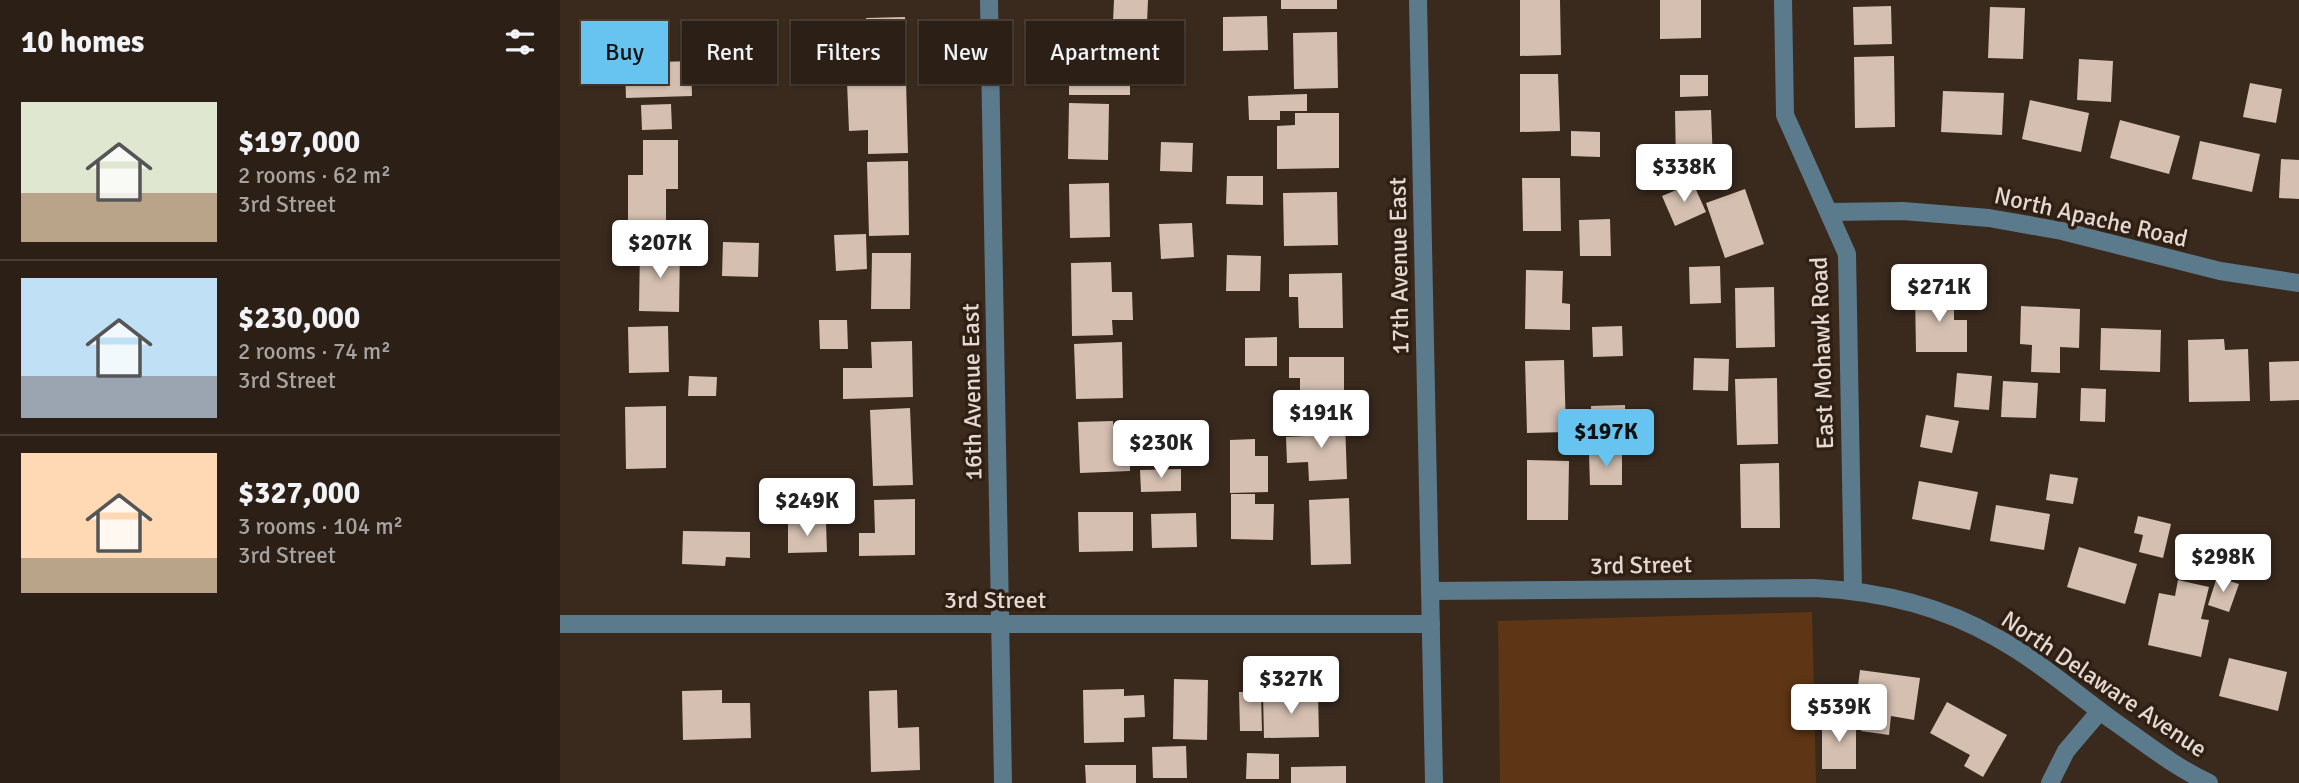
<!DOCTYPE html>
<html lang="en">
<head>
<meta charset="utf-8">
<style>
	body { margin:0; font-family:Signika,sans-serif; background:#34281f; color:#f1f3f6; height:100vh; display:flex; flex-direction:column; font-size:26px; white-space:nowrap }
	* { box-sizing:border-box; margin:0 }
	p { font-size:23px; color:#a6a3a1 }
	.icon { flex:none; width:38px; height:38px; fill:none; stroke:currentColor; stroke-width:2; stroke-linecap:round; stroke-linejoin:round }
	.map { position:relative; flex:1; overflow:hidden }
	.panel { display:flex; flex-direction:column; background:#2c2016; width:560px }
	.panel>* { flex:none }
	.banner { position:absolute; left:21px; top:21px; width:665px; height:63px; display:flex; gap:14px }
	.price { position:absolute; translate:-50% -60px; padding:0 16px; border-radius:7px; background:#fff; color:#222; font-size:23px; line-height:46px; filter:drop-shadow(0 2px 4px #0008) }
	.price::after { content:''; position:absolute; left:50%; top:42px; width:21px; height:16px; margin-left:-10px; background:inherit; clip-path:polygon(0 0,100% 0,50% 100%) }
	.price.active { background:#67c4f0; color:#111 }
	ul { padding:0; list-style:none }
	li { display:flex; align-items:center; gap:21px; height:175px; padding:0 21px }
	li+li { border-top:2px solid #483e35 }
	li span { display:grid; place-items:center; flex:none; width:196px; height:140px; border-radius:0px; color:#555 }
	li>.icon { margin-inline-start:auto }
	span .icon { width:84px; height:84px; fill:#fffc; stroke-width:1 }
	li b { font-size:30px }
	h2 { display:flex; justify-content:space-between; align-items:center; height:84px; padding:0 21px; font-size:30px }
	.pill { padding:0 24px; border-radius:0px; background:#2c2016; box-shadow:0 2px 5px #0004,0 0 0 2px #483e35; font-size:24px; line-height:63px }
	.pill.active { background:#67c4f0; color:#111 }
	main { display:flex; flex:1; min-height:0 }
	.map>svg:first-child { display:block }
</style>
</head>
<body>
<main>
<section class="panel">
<h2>10 homes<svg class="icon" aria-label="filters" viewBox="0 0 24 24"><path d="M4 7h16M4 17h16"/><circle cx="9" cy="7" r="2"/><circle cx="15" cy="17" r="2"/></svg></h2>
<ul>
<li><span style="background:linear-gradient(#dfe7d0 65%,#b9a48a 0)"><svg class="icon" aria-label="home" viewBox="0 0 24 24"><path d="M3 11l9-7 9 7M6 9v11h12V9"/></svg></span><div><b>$197,000</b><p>2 rooms · 62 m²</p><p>3rd Street</p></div></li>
<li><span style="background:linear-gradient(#bfe0f5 70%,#9aa5b1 0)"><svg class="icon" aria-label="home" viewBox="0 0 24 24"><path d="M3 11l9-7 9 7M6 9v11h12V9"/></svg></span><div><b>$230,000</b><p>2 rooms · 74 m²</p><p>3rd Street</p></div></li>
<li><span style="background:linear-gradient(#ffd9b3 75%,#b9a48a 0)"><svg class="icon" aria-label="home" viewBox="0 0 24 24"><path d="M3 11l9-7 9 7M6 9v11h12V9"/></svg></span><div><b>$327,000</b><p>3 rooms · 104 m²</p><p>3rd Street</p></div></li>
</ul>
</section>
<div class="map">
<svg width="1739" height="783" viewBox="0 0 1739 783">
	<rect width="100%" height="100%" fill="#3a2a1e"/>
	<!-- green -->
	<polygon fill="#5e3615" points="1252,612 1256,783 940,783 938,621"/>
	<!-- building -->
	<g fill="#d4bfb0">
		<polygon points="554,0 588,0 587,23 553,22"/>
		<rect x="721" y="0" width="56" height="9"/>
		<polygon points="960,0 1000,0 1001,55 960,56"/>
		<polygon points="1100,0 1141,0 1141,38 1100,39"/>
		<polygon points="1331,6 1332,44 1294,45 1293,7"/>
		<polygon points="1430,7 1465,8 1463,59 1428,58"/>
		<polygon points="707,16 708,50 663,51 663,17"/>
		<polygon points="345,17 346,72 291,73 291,49 306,49 306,18"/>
		<polygon points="509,26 548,27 547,70 570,70 570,95 509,95"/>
		<polygon points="777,32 778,88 734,89 733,33"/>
		<polygon points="100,40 101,62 131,61 132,96 66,98 64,41"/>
		<polygon points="1334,56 1335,127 1295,128 1294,57"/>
		<polygon points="1519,59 1553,61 1551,102 1517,100"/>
		<polygon points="960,74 998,74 1000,131 960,132"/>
		<polygon points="1120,75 1148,75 1148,96 1120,97"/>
		<polygon points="346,81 348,153 308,154 308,130 289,131 287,82"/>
		<polygon points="1690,83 1722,89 1716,123 1683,117"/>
		<polygon points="1383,91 1444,93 1442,135 1381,132"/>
		<polygon points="747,94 747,111 720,111 720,120 689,120 688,96"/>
		<polygon points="1470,100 1529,113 1521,152 1462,139"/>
		<polygon points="509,103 549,104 548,160 508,159"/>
		<polygon points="111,104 112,129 82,130 81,105"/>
		<polygon points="1151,110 1153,163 1116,164 1115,111"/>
		<polygon points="735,113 779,113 779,168 717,169 717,126 735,125"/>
		<polygon points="1560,120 1620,136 1609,174 1550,158"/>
		<polygon points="1011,131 1040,132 1040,157 1011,156"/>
		<polygon points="83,140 118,140 118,189 106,189 106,226 68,225 68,175 83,175"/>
		<polygon points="1640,141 1700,154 1692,192 1632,179"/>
		<polygon points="601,142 633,143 632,172 600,171"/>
		<polygon points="1721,159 1739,160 1739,199 1719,198"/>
		<polygon points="348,161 349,235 309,236 307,162"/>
		<polygon points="667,176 703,176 703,205 666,204"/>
		<polygon points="962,178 1000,178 1001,231 963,231"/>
		<polygon points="549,183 550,237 510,238 509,184"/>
		<polygon points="1133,183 1146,212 1115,226 1102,196"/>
		<polygon points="1185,189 1204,244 1165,258 1146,203"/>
		<polygon points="777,192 778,245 724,246 723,193"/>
		<polygon points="1050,219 1051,256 1020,256 1019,220"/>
		<polygon points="632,223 634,257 601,259 599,224"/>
		<polygon points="306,234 307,269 276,271 274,235"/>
		<polygon points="163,242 199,243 198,277 162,276"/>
		<polygon points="80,247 120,248 119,312 79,311"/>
		<polygon points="312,253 351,253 350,309 311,309"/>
		<polygon points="667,255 701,256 700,291 666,291"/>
		<polygon points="551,262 552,292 572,292 573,320 552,320 553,335 512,336 511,263"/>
		<polygon points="1160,266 1161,303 1130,304 1129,267"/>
		<polygon points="966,270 1003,271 1002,303 1010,304 1010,330 965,329"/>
		<polygon points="782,273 783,328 739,328 738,297 729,297 729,274"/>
		<polygon points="1214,287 1215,347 1176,348 1175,288"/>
		<polygon points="1355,292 1394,292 1394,320 1407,320 1407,352 1356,352"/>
		<polygon points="1461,306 1520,309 1519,348 1500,347 1500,373 1471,372 1472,345 1460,344"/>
		<polygon points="259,320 287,320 288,349 260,349"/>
		<polygon points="108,326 109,372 69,373 68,327"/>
		<polygon points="1062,326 1063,356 1033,357 1032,327"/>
		<polygon points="1541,328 1601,330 1600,372 1540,370"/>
		<polygon points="717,337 717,366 685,366 685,338"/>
		<polygon points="1664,339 1665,350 1688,349 1690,401 1629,402 1628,340"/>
		<polygon points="352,341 353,397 283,399 283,368 312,368 311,342"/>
		<polygon points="562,342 563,398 516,399 514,344"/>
		<polygon points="729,357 784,357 784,412 740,412 740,378 729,378"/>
		<polygon points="1134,358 1169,359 1168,391 1133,390"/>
		<polygon points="1004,360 1006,432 967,433 965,361"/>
		<polygon points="1739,361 1739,400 1710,401 1709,362"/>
		<polygon points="1397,373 1432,376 1429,410 1394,407"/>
		<polygon points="129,376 157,377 156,396 128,396"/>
		<polygon points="1217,378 1218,444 1177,445 1175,379"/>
		<polygon points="1443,381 1478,383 1476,418 1441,417"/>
		<polygon points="1521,388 1546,389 1545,422 1520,421"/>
		<polygon points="1065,405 1066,448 1032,449 1031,406"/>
		<polygon points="106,406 106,468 66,469 65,407"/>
		<polygon points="350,408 353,485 313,486 310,410"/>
		<polygon points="1366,415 1399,421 1392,453 1360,447"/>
		<polygon points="553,421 553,447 570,446 570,471 520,473 518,422"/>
		<polygon points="785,421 787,479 749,481 748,462 727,463 726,437 747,436 746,422"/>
		<polygon points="695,439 695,456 708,456 708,492 670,493 670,440"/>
		<polygon points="1062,453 1062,485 1030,485 1029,454"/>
		<polygon points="967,460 1009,461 1008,520 967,520"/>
		<polygon points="1219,463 1220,528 1181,528 1180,464"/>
		<polygon points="621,469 621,491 581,492 580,470"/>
		<polygon points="1490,474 1518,478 1513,504 1486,500"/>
		<polygon points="1359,481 1418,492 1410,530 1352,519"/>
		<polygon points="671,494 695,494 695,504 714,504 713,540 671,539"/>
		<polygon points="789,498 791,564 751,565 749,500"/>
		<polygon points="355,499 355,555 299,556 299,533 315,533 314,500"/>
		<polygon points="1436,505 1490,514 1484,550 1430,541"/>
		<polygon points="518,512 573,512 573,551 519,552"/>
		<polygon points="636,513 637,547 592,548 591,514"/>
		<polygon points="1578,516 1611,524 1603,558 1579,552 1583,535 1574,533"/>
		<polygon points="266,523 267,552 228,553 228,524"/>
		<polygon points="123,531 190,532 190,558 166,557 165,566 122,564"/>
		<polygon points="1519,547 1577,564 1565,604 1507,587"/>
		<polygon points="1657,577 1679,584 1669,612 1648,605"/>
		<polygon points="1618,580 1649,587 1641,619 1649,620 1641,657 1588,645 1599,593 1615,596"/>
		<polygon points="1669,658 1727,672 1718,711 1659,696"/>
		<polygon points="1300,670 1360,678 1354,720 1331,716 1329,735 1301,731 1304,711 1295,710"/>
		<polygon points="614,679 648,680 647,740 613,739"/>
		<polygon points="564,689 564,696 584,695 585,717 564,718 564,742 524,743 523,690"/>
		<polygon points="162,690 162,703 190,703 191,738 123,740 122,691"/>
		<polygon points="337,690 338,728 359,727 360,770 311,772 309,691"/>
		<polygon points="679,692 701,692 702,731 680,731"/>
		<polygon points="758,693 759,737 704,738 703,694"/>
		<polygon points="1387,702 1447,735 1423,777 1404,766 1410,755 1370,733"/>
		<rect x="1262" y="720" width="34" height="49"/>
		<polygon points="626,746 627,778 593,778 592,747"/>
		<polygon points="687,753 719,754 719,779 686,779"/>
		<polygon points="525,765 576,765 576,783 526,783"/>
		<polygon points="786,766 786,783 731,783 731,767"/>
	</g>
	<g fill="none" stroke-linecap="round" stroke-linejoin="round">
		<!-- minor -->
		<g stroke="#5b7b8c" stroke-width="18">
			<polyline points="429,0 443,783"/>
			<polyline points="858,0 874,783"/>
			<polyline points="1223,0 1225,115 1287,254 1293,589"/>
			<polyline points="1269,212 1343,211 1429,218 1502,231 1660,271 1739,283"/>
			<path d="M870 591 1254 588C1319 591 1380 605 1437 638 1479 661 1516 694 1555 722 1585 743 1615 767 1649 783"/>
			<polyline points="0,624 871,624"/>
			<polyline points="1490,783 1506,751 1540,711"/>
		</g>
	</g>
	<g text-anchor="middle" stroke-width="7" stroke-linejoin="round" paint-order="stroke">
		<!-- street labels -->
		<g font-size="24" fill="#e4d9d2" stroke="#302014">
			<text transform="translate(1531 217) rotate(13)" y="8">North Apache Road</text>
			<text transform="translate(839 266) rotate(-91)" y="8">17th Avenue East</text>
			<text transform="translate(1262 353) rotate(-92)" y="8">East Mohawk Road</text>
			<text transform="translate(412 392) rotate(-91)" y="8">16th Avenue East</text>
			<text transform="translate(1081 565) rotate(-1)" y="8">3rd Street</text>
			<text x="435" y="608">3rd Street</text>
			<text transform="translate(1544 684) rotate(34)" y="8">North Delaware Avenue</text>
		</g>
	</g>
</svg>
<b class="price" style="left:1124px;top:204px">$338K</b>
<b class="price" style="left:100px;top:280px">$207K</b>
<b class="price" style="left:1379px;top:324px">$271K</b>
<b class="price" style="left:761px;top:450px">$191K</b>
<b class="price active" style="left:1046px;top:469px">$197K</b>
<b class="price" style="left:601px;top:480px">$230K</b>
<b class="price" style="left:247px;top:538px">$249K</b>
<b class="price" style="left:1663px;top:594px">$298K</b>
<b class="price" style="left:731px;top:716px">$327K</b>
<b class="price" style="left:1279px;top:744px">$539K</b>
<div class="banner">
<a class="pill active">Buy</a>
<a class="pill">Rent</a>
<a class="pill">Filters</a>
<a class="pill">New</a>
<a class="pill">Apartment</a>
</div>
</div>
</main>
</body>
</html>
